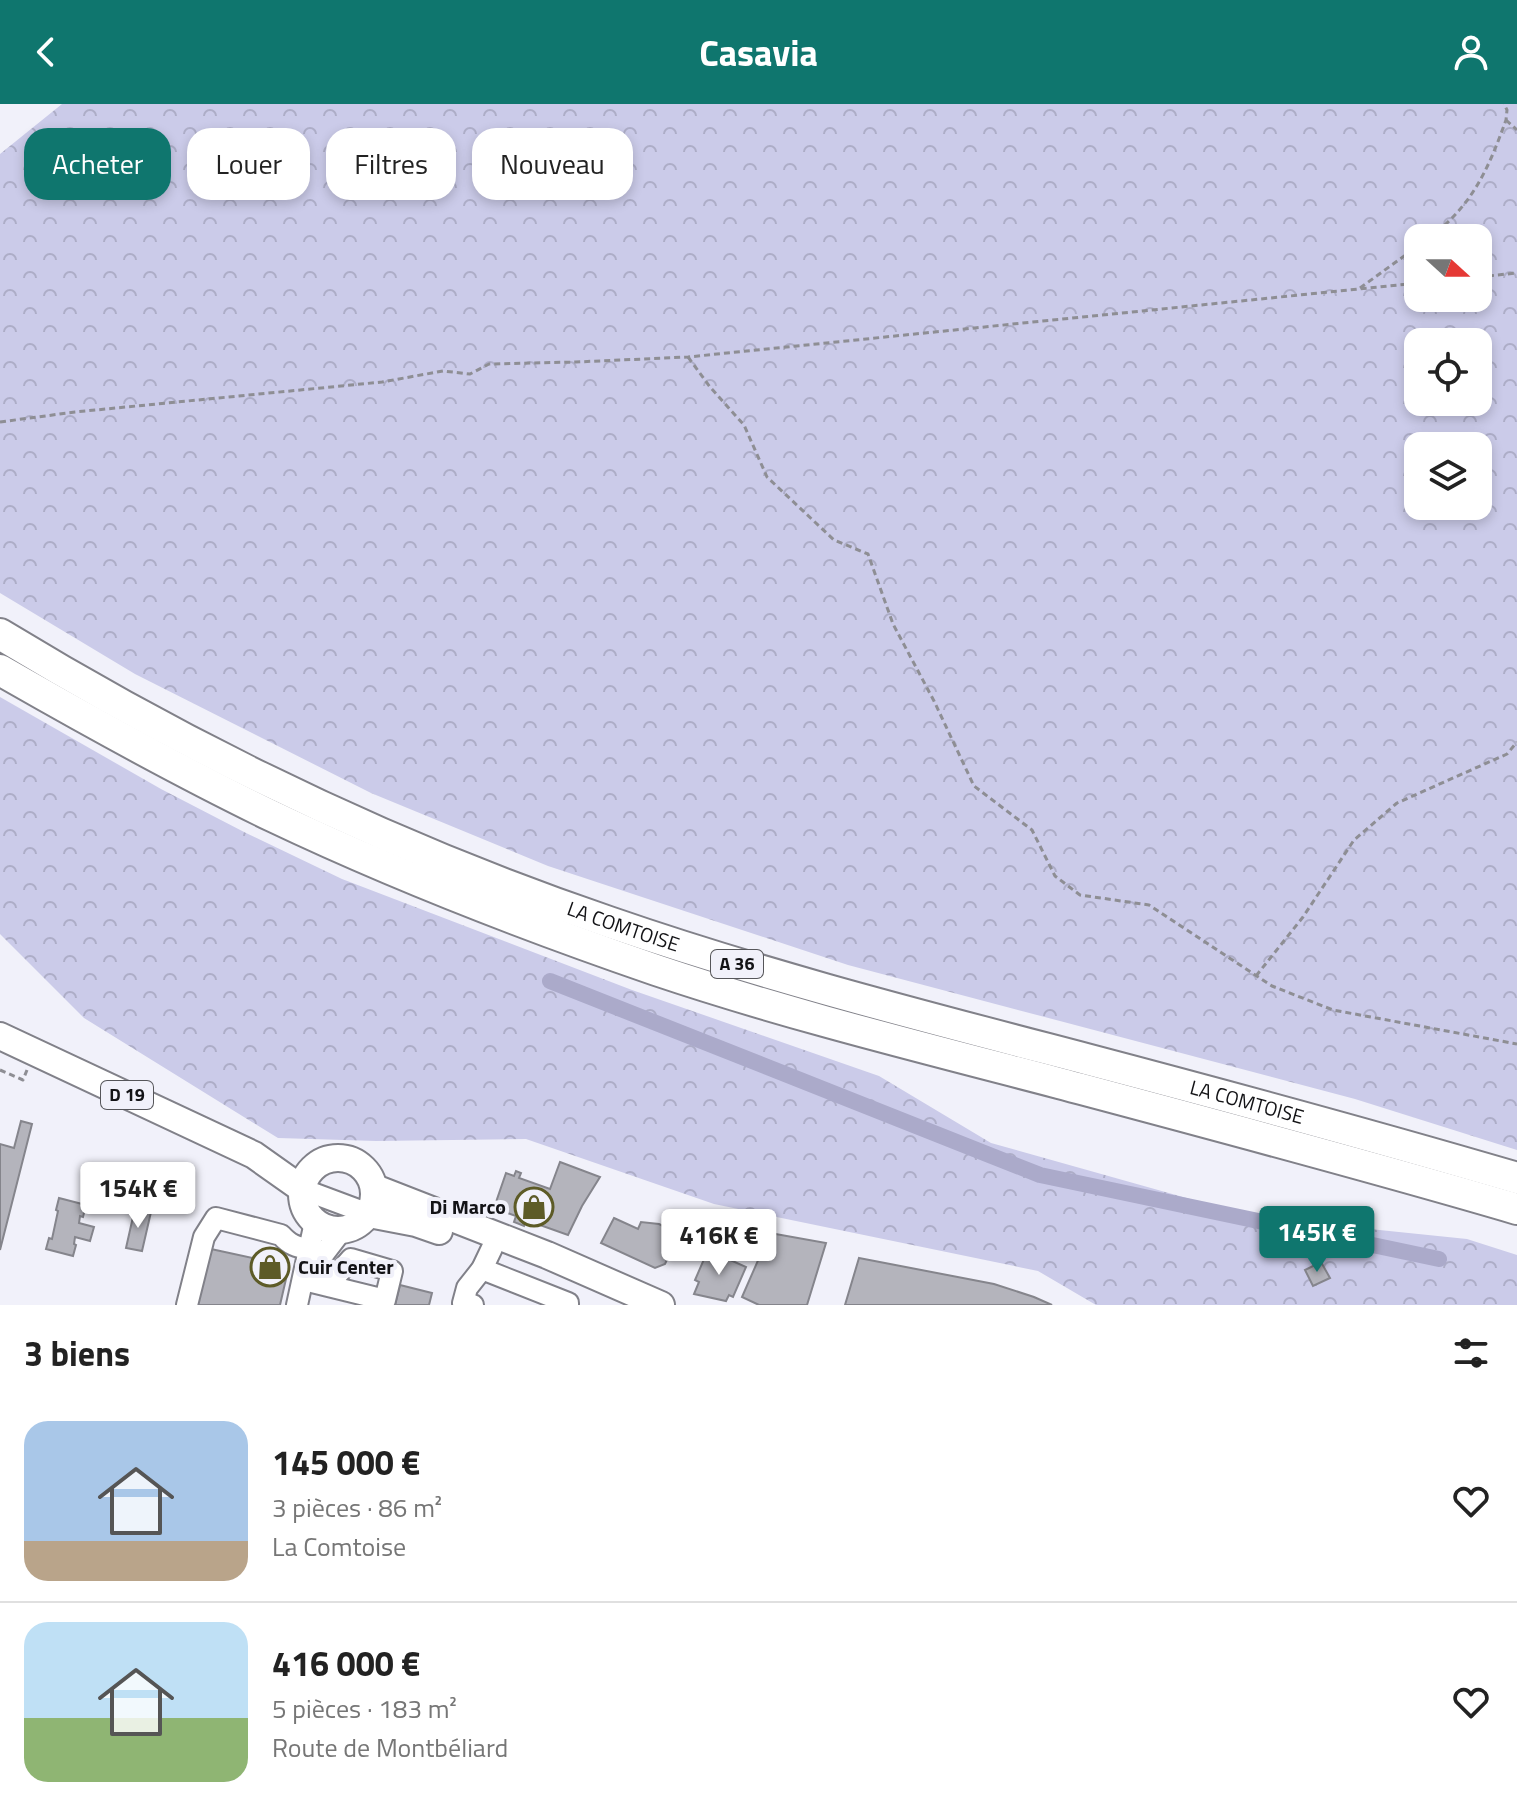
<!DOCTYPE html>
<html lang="fr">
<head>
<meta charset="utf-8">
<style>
	body { margin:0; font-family:"Titillium Web",sans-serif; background:#f2f2f2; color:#222; height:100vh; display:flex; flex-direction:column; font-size:30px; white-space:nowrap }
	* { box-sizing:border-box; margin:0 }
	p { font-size:26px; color:#767676 }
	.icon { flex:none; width:44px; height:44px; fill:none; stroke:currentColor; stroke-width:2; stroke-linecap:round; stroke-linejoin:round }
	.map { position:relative; height:1201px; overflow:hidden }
	.panel { display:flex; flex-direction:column; background:#fff; flex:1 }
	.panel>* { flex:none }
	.guide { position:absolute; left:24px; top:24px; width:800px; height:72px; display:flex; gap:16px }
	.needle { width:52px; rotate:111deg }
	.fabs { position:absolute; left:1404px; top:120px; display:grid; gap:16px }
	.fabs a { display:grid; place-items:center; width:88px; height:88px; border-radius:16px; background:#fff; box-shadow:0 4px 12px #0003; font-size:40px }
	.price { position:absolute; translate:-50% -68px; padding:0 18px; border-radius:8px; background:#fff; color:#222; font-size:26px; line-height:52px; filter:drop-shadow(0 2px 4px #0008) }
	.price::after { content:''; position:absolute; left:50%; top:48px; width:24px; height:18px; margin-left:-12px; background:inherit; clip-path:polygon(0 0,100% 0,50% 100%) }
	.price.on { background:#0f766e; color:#fff }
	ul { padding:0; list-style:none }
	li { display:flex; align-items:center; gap:24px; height:200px; padding:0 24px }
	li+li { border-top:2px solid #e0e0e0 }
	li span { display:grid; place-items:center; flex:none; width:224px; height:160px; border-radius:24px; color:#555 }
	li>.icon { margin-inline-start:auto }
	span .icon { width:96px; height:96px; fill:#fffc; stroke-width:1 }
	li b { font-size:34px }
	h2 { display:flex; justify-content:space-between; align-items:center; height:96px; padding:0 24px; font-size:34px }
	.tag { padding:0 28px; border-radius:24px; background:#fff; box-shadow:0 4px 12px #0003; font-size:28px; line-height:72px }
	.tag.on { background:#0f766e; color:#fff }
	header { display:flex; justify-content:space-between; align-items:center; height:104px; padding:0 24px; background:#0f766e; color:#fff; font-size:36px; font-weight:700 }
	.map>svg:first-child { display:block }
</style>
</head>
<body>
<header><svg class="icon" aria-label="back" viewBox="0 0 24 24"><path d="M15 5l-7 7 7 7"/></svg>Casavia<svg class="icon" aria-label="person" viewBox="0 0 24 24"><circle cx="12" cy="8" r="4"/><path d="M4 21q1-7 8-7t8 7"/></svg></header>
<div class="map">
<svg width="1517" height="1201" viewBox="0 0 1517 1201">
	<defs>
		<pattern id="forest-crowns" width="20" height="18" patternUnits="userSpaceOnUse" patternTransform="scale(2)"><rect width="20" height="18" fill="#cbcbe9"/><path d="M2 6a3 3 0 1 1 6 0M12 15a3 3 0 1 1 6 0" fill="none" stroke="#adadc7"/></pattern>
	</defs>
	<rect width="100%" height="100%" fill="#f1f1fa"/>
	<!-- forest -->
	<g fill="url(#forest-crowns)" fill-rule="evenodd">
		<path d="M62 0H1517V1046L1355 995 848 861 548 762 371 689 135 570 0 489V50ZM1418 134H1478V194H1418ZM1418 238H1478V298H1418ZM1418 342H1478V402H1418Z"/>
		<polygon points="0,593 161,685 246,729 342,775 632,886 879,972 991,1039 1254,1113 1467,1135 1517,1151 1517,1201 1096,1201 1038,1167 714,1100 526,1035 376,1037 278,1034 84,914 0,830"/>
	</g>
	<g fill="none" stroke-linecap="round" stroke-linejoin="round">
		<!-- canal -->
		<polyline stroke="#abaaca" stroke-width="16" points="550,877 1040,1071 1439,1155"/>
	</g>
	<!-- building -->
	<g fill="#b4b4bc" stroke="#85858c" stroke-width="2">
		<polygon points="21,1017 32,1020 0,1146 0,1040 14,1044"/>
		<polygon points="560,1058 600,1073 582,1102 568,1131 526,1116 524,1122 514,1118 516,1112 494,1104 506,1069 514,1072 516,1067 521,1069 519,1074 550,1085"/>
		<polygon points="59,1094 86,1101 83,1113 80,1112 79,1119 94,1123 90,1137 75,1133 74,1140 76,1141 73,1152 46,1145 49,1134 52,1135 58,1107 56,1106"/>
		<polygon points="135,1104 151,1108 142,1147 126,1144"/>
		<polygon points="614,1114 638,1125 641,1118 659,1120 679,1130 665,1160 655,1164 601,1139"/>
		<polygon points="725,1123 739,1125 731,1142 718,1137"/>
		<polygon points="770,1129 826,1139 807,1201 759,1201 742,1193"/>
		<polygon points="211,1145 289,1162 280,1201 191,1201 192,1197 198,1199"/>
		<polygon points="708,1146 746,1163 733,1193 729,1191 726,1197 694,1190 699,1178 695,1176"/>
		<polygon points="859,1154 994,1180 1034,1193 1052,1201 845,1201"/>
		<polygon points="1321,1158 1330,1174 1313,1182 1305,1166"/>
		<polygon points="400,1181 432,1189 429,1201 395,1201"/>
	</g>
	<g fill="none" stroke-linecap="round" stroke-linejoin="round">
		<!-- minor casing -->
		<g stroke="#818189" stroke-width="24">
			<g id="minor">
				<polyline points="302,1085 369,1110"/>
				<polyline points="482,1165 568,1199 568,1201"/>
				<polyline points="306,1173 342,1126"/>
				<polyline points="304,1176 385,1196 392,1167 351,1155 336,1172 333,1183"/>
				<path d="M187 1201 204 1133 216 1114 281 1131C290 1141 296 1143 310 1145"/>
				<polyline points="297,1201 315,1118"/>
				<polyline points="473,1201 463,1199 467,1184 482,1165 492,1144"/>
			</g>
		</g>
		<!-- major casing -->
		<g stroke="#818189" stroke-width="30">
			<g id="major">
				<polyline points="0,932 254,1051 302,1085"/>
				<circle cx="338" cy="1090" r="36"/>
				<polyline points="375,1084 547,1151 661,1201"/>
				<polyline points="369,1110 416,1119 439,1127"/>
			</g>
		</g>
		<!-- highway casing -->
		<g stroke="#818189" stroke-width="34">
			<g id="highway">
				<path id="s1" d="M0 530C192 647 397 746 609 818 765 872 926 913 1086 955 1230 993 1374 1032 1517 1074"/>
				<path d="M0 566C89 617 179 667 272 712 396 771 525 821 656 866 787 910 921 943 1055 978 1209 1019 1364 1060 1517 1105"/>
			</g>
		</g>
		<!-- path -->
		<g stroke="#8e8e94" stroke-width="3" stroke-dasharray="6 4" stroke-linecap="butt">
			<polyline points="1506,16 1517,26"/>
			<path d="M1429 134C1472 102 1488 66 1506 16L1507 6 1504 0"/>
			<polyline points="1478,173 1517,169"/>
			<polyline points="1360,184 1418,142"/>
			<polyline points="688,253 710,283 744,321 767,373 834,436 868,450 893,520 934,597 974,682 1032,726 1055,772 1080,791 1149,801 1272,882 1333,906 1517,940"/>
			<polyline points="0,318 75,308 382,278 443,267 470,270 489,260 576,258 688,253 1418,179"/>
			<polyline points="1256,872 1303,813 1354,736 1397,699 1507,650 1517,638"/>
			<polyline points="0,966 23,976 27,966"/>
		</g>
		<!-- minor -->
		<use href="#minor" stroke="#fff" stroke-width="20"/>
		<!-- major -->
		<use href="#major" stroke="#fff" stroke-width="26"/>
		<!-- highway -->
		<use href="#highway" stroke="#fff" stroke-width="30"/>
	</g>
	<!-- icons -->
	<defs>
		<g id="shop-ring" transform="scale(2)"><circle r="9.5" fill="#f1f1fa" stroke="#5d5b27" stroke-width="1.5"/><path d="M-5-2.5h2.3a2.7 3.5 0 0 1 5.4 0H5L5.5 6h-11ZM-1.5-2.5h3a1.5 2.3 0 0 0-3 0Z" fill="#5d5b27"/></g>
	</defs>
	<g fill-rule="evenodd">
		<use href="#shop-ring" x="534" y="1103"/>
		<use href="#shop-ring" x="270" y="1163"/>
	</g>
	<g text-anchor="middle" stroke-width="8" stroke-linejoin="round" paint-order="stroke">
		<!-- shield labels -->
		<g fill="#f1f1fa" stroke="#56565a" stroke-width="2">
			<rect x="711" y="846" width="52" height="28" rx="6"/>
			<rect x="101" y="977" width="52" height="28" rx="6"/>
		</g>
		<g font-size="18" font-weight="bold" fill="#131316">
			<text x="737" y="866">A 36</text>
			<text x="127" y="997">D 19</text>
		</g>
		<!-- street labels -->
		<g font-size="20" fill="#131316" stroke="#f1f1fa">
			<text dy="7" stroke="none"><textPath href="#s1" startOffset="690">LA COMTOISE</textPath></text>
			<text dy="7" stroke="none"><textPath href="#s1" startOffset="1338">LA COMTOISE</textPath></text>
		</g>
		<!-- poi labels -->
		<g font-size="20" font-weight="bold" fill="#131316" stroke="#f1f1fa" text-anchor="end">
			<text x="506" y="1110">Di Marco</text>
			<text x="298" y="1170" text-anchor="start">Cuir Center</text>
		</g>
	</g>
</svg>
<div class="fabs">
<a><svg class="needle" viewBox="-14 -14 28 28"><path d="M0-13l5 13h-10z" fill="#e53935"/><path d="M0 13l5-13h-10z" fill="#767676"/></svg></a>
<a><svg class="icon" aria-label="locate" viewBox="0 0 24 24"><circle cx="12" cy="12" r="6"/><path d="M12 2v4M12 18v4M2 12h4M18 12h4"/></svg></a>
<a><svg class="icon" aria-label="layers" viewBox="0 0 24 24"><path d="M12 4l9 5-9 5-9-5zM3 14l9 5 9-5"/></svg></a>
</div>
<b class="price" style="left:138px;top:1126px">154K €</b>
<b class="price on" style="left:1317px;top:1170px">145K €</b>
<b class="price" style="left:719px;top:1173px">416K €</b>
<div class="guide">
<a class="tag on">Acheter</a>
<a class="tag">Louer</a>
<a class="tag">Filtres</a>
<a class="tag">Nouveau</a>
</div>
</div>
<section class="panel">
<h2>3 biens<svg class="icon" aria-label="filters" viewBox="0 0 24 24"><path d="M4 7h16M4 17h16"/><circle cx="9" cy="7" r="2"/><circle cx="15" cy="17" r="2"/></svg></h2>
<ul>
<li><span style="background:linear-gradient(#a9c7e8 75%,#b9a48a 0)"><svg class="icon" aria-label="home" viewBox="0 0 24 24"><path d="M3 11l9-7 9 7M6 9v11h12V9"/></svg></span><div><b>145 000 €</b><p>3 pièces · 86 m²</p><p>La Comtoise</p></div><svg class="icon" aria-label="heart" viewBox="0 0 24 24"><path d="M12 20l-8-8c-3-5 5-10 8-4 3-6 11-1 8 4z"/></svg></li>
<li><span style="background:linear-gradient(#bfe0f5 60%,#8fb573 0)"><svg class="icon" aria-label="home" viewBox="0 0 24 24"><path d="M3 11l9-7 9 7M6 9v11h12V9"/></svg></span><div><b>416 000 €</b><p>5 pièces · 183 m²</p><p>Route de Montbéliard</p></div><svg class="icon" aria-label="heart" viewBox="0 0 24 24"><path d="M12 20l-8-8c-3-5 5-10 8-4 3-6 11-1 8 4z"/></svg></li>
</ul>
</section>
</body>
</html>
